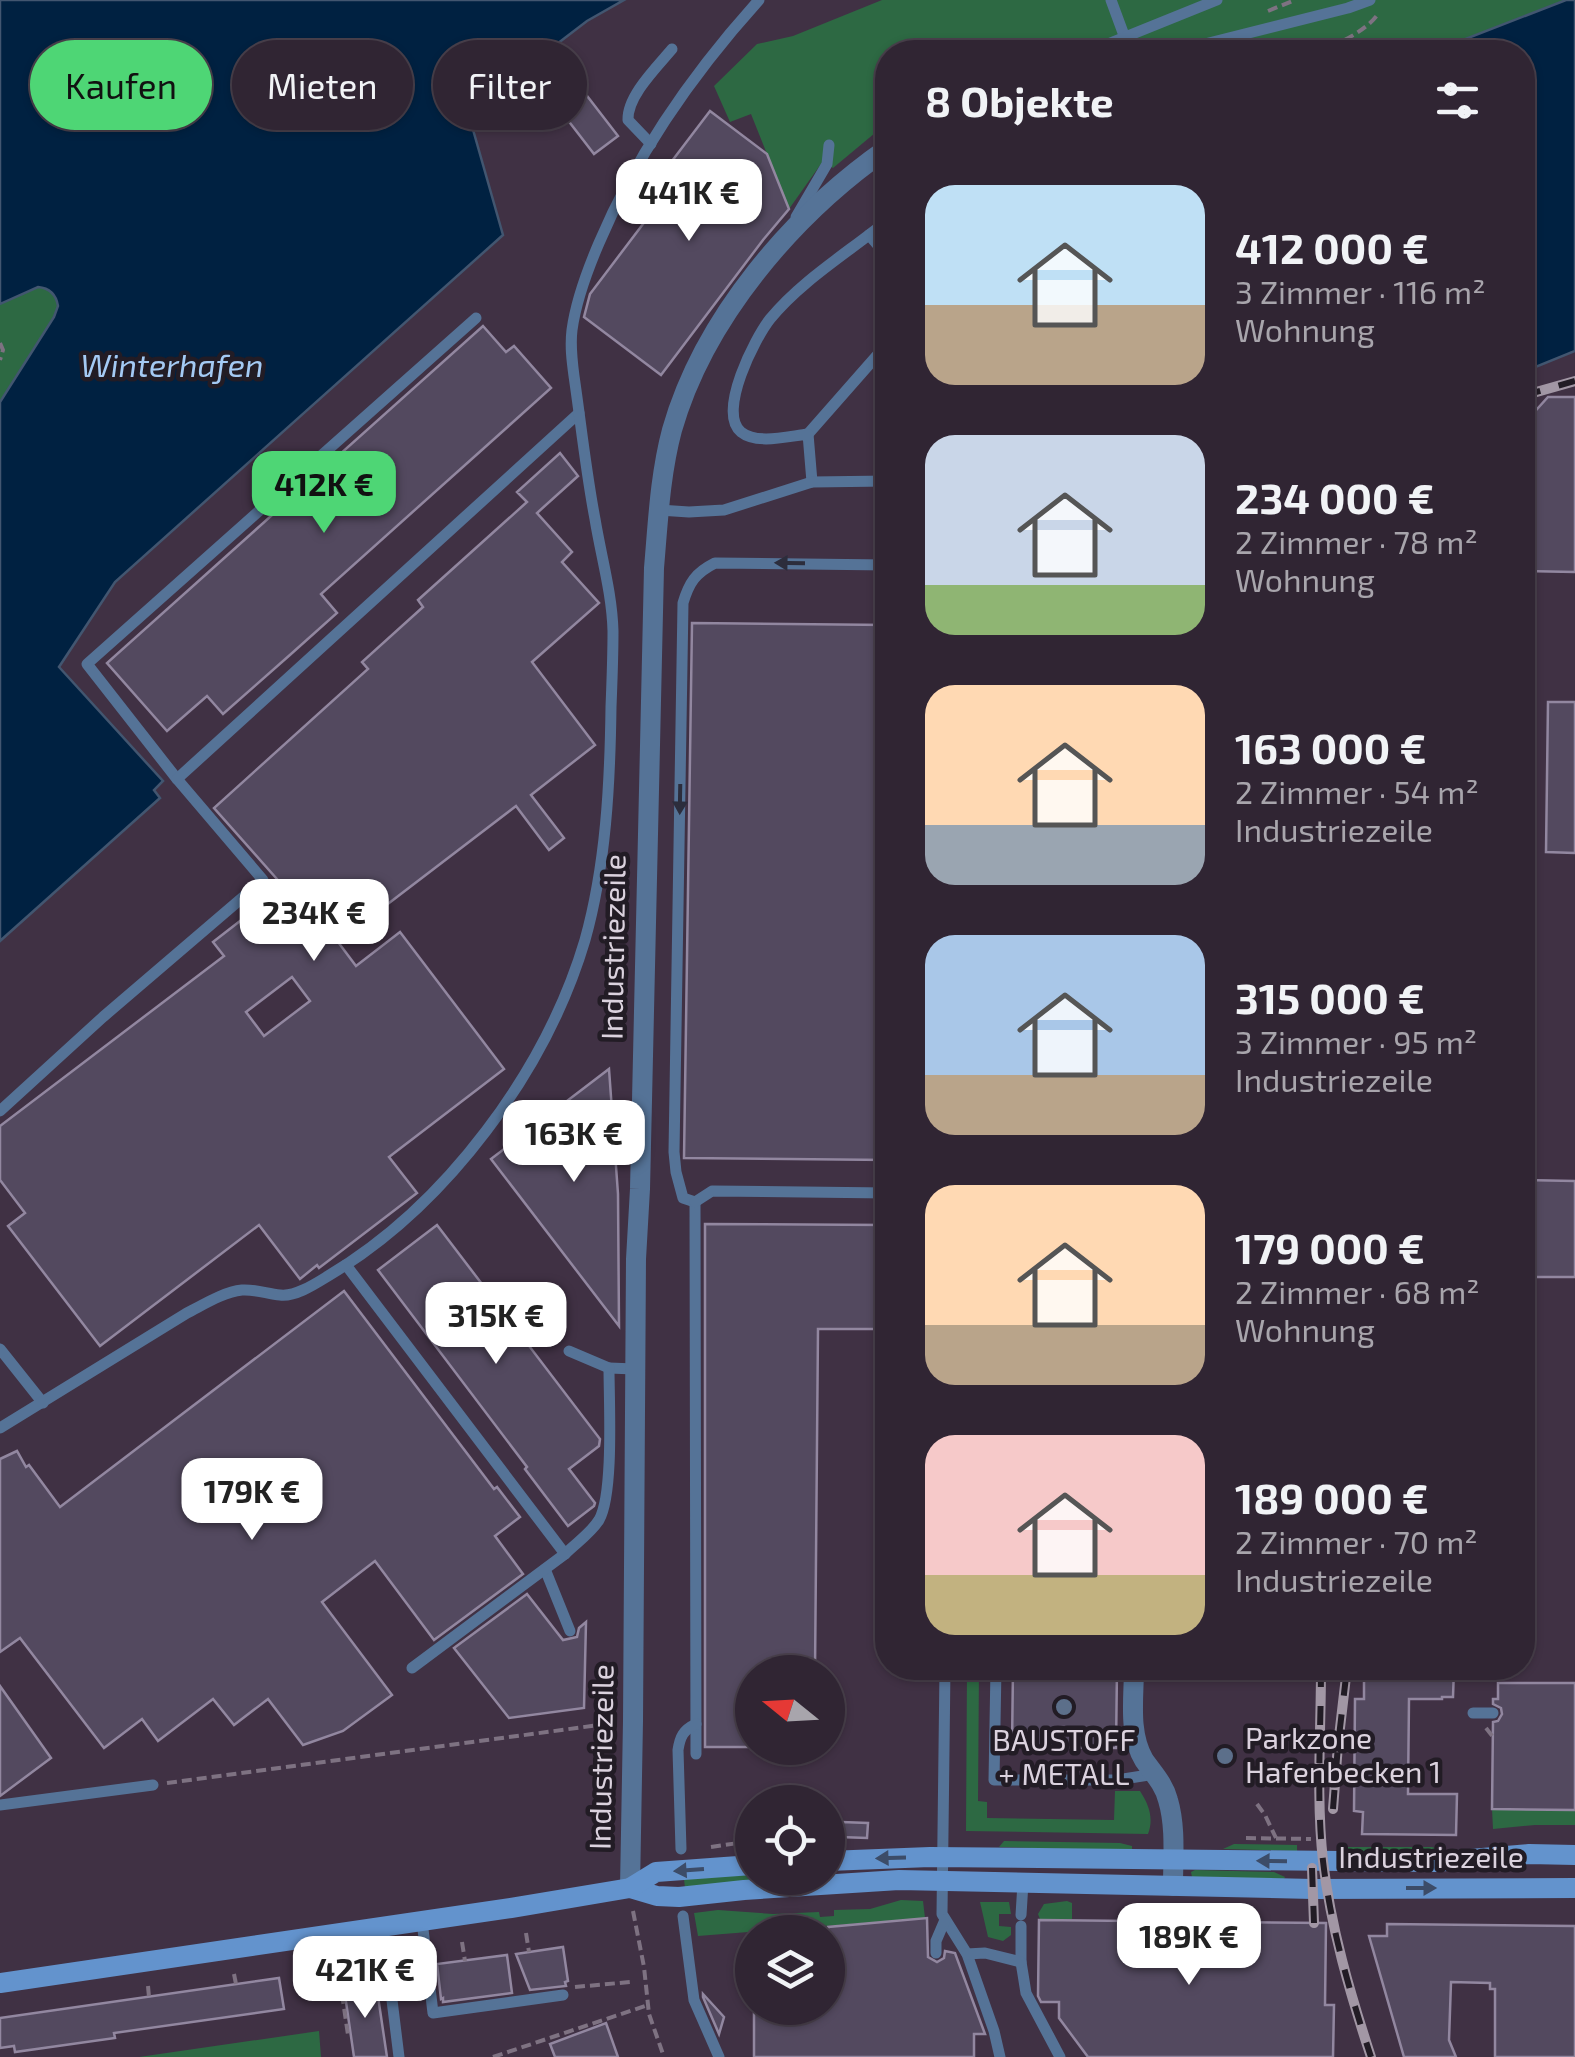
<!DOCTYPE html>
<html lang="de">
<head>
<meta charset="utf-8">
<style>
	body { margin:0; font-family:"Exo 2",sans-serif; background:#3c313f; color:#f1f3f6; height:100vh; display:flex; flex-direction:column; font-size:38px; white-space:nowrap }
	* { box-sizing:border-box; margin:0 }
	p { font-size:32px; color:#a8a5ac }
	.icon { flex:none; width:55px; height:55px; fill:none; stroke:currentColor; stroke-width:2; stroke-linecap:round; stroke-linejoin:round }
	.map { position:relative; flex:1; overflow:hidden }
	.side { position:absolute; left:875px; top:40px; width:660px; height:1640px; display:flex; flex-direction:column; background:#302533; border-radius:40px; box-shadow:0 2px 8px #0004,0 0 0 2px #4b424e }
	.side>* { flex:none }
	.top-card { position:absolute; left:30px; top:40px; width:695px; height:90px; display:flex; gap:20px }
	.needle { width:65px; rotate:288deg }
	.buttons { position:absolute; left:735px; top:1655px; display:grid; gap:20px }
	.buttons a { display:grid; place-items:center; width:110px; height:110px; border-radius:50%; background:#302533; box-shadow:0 2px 8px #0004,0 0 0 2px #4b424e; font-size:50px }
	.price { position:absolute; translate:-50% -85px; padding:0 22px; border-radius:20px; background:#fff; color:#222; font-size:32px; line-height:65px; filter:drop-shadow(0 2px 5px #0008) }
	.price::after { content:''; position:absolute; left:50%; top:60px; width:30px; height:22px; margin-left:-15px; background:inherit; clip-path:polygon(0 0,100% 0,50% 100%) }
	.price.on { background:#4ed675; color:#111 }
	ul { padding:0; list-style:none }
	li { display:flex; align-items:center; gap:30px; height:250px; padding:0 50px }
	li span { display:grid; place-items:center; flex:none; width:280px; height:200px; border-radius:30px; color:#555 }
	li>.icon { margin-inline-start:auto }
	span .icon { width:120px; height:120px; fill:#fffc; stroke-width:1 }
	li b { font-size:42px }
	h2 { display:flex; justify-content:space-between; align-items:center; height:120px; padding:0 50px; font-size:42px }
	.tag { padding:0 35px; border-radius:45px; background:#302533; box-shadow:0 2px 8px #0004,0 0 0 2px #4b424e; font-size:35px; line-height:90px }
	.tag.on { background:#4ed675; color:#111 }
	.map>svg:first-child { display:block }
</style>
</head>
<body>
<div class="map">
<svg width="1575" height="2057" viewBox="0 0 1575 2057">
	<rect width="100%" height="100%" fill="#403144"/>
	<!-- green -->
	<g fill="#2d6943">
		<polygon points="882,0 1566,0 1432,52 888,52 887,123 833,168 823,161 789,209 751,114 730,122 714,86 757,44 793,36"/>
		<path d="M38 287C51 288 59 297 58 311L0 402V304Z"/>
		<path d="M967 1668H979L978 1801 987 1802V1818L1114 1820 1115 1791H1140C1149 1805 1154 1818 1148 1834L966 1831Z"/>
		<polygon points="1492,1809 1575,1810 1575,1825 1535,1825 1493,1829"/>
		<polygon points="1004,1841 1120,1843 1132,1846 1132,1851 999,1847"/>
		<polygon points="1234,1844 1297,1845 1297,1851 1223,1849"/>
		<polygon points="1344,1847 1432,1847 1438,1849 1431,1852 1344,1852"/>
		<polygon points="1195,1870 1274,1872 1285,1877 1284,1879 1192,1877 1191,1872"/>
		<polygon points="752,1874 752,1878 800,1878 685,1888 684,1879"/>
		<polygon points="901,1900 923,1901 925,1918 698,1936 694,1913 718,1910 773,1914 819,1912 820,1917 834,1916 834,1910 870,1909"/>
		<polygon points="1067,1901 1072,1903 1072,1919 1040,1919 1038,1914 1044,1904"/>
		<polygon points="980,1902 1009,1902 1011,1914 999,1914 999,1926 1011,1927 1011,1935 1003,1941 988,1937"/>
		<polygon points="319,2031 321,2057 139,2057"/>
	</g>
	<!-- water -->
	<g fill="#002141" stroke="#425670" stroke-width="2.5">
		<path d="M0 0H624L587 21 468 112 503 235 115 582 59 667 163 781 154 790 160 798 0 941V402L54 317 58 306C56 294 49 288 38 287L0 304Z"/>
		<polygon points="1566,0 1575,0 1575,351 1523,372 1522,52 1432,52"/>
	</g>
	<!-- building -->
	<g fill="#53495f" stroke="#9287a0" stroke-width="2.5" fill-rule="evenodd">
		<polygon points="564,66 618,136 594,154 540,84"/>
		<polygon points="710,111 767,154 789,209 763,240 661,375 584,317 590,294 668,191 656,182"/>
		<polygon points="483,326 506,352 514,346 551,388 321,594 337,613 291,654 223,714 207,696 167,731 107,663"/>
		<polygon points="1548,397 1575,397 1575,572 1522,571 1522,418 1529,418"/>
		<path d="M560 453 578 476 537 513 572 552 562 562 599 603 532 662 595 745 531 795 564 838 549 850 516 806 338 942 356 966 400 932 504 1069 389 1157 417 1193 319 1268 317 1265 300 1279 259 1225 100 1346 8 1226 25 1213 0 1180V1126L224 956 213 942 284 887 214 808 368 669 362 662 423 607 418 600 527 502 517 492ZM292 977 310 1001 264 1036 246 1012Z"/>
		<polygon points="692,623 888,625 888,1160 684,1158"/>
		<polygon points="1548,702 1575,702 1575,853 1546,852"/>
		<polygon points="609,1069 618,1194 619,1326 491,1159"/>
		<polygon points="1522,1180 1575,1181 1575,1277 1522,1277"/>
		<polygon points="705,1224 888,1225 888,1329 818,1329 815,1672 752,1672 752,1747 705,1747"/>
		<polygon points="437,1225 600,1439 599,1446 569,1469 595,1503 594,1506 568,1526 525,1469 527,1467 378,1270"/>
		<polygon points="344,1291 494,1489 497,1487 520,1517 495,1536 523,1574 434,1640 375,1561 322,1602 392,1695 343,1731 303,1745 268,1699 234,1725 213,1699 158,1741 142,1719 104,1748 20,1638 0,1652 0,1459 17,1451 26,1467 29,1465 60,1507"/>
		<polygon points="527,1594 563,1640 577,1637 579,1628 586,1622 584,1708 509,1718 454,1648"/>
		<polygon points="1013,1668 1117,1668 1116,1748 1012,1747"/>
		<polygon points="1364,1668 1454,1668 1453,1697 1442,1697 1442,1699 1409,1699 1408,1794 1457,1794 1456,1835 1362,1834 1363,1812 1354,1811 1355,1699 1364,1699"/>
		<polygon points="1498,1683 1575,1683 1575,1810 1492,1809 1493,1722 1498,1721 1502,1714 1501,1708 1493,1704 1493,1699 1498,1699"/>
		<polygon points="0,1686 51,1758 0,1796"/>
		<polygon points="841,1822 868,1823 867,1838 840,1837"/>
		<polygon points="927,1918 928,1957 937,1962 944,1958 945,1951 955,1953 985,2034 974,2034 974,2057 754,2057 754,2008 828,2008 828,1927"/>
		<polygon points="1039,1920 1326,1923 1325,2005 1334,2005 1333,2057 1088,2057 1059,2018 1059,2002 1041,2002 1038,1996"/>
		<polygon points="1387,1924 1575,1926 1575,2057 1495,2057 1495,1989 1490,1989 1490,1983 1451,1982 1449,2040 1456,2057 1404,2057 1369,1936 1387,1936"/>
		<polygon points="563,1947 568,1981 565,1982 566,1986 530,1990 516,1954"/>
		<polygon points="507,1955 512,1993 443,2002 443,1998 441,1999 437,1964"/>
		<polygon points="279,1978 284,2009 114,2033 115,2038 15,2052 14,2046 0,2048 0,2018"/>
		<polygon points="376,1983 387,2057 354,2057 344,1988"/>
		<polygon points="703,1994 724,2017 719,2034 703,1997"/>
		<polygon points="606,2023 618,2057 555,2057 550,2044"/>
	</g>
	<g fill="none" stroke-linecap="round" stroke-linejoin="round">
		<!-- path -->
		<g stroke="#7e7282" stroke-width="4" stroke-dasharray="10 5" stroke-linecap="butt">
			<polyline points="1268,11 1295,0"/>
			<path d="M1317 52C1338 44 1365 32 1378 14"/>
			<polyline points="0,343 3,350 0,360"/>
			<polyline points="1486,1728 1493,1737"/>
			<polyline points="167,1783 614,1723"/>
			<polyline points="1257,1804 1265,1815 1276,1838"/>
			<polyline points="1246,1838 1311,1839"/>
			<polyline points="711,1847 752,1841"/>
			<polyline points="633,1911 644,1967 649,2014 664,2057"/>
			<polyline points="526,1933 529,1952"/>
			<polyline points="462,1942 465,1961"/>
			<polyline points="234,1974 236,1984"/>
			<polyline points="148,1986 149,1997"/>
			<polyline points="575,1987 630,1982"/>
			<polyline points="342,1994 348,2035 351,2035"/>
			<polyline points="493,2057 648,2005"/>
		</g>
		<!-- lane -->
		<g stroke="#557397" stroke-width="11">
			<polyline points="1111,0 1125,38"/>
			<polyline points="1088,52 1217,0"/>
			<polyline points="1173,52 1348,8 1370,0"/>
			<path d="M651 144 628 120C627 96 657 67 672 49"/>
			<polyline points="796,217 827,164 829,145"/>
			<polyline points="869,235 888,257"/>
			<polyline points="808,434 888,343"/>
			<path d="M812 482 808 434C789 436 757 445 741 432 717 412 755 338 770 319 802 280 849 252 888 220"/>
			<polyline points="659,510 689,512 724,510 812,482 888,481"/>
			<polyline points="177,779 87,664 476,318"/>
			<polyline points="0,1111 103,1017 263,880 177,779 579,413"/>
			<path d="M695 1202 683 1198 676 1172 674 1152 683 603C689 583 695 573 715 563L888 565"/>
			<polyline points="695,1202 696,1754"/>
			<polyline points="695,1202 712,1191 888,1193"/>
			<path d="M346 1265 565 1554C576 1543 591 1533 599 1520 614 1494 609 1402 609 1368L635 1369"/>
			<polyline points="0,1349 43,1403"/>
			<polyline points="569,1351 609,1368"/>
			<path d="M0 1428 187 1313C203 1305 223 1292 242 1290 255 1289 268 1294 280 1295 295 1297 315 1284 328 1276 446 1206 546 1071 585 940 606 865 610 784 611 707 612 682 613 656 613 631 612 593 601 556 595 519 586 472 581 424 574 376 572 361 570 346 572 330 576 300 587 271 599 243 637 153 694 72 759 0"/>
			<polyline points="545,1569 570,1631"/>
			<polyline points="412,1668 565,1554"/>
			<polyline points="945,1668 942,1914 967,1954 994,2031 1000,2057"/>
			<polyline points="996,1668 994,1780 1117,1780 1155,1774"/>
			<polyline points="1473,1713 1493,1713"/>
			<polyline points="0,1805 153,1785"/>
			<path d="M681 1849 678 1750C680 1737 683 1730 696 1724"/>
			<polyline points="1021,1915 1023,1883"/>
			<polyline points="683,1916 694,2000 719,2057"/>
			<polyline points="422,1921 433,2013 563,1995"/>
			<polyline points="1021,1926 1021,1962 1026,1993 1060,2057"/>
			<polyline points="383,1927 399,2057"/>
			<polyline points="936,1953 936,1941 945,1920"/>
			<polyline points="967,1954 985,1953 1021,1962"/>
			<polyline points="340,1979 388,1972"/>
		</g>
		<!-- street -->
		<g stroke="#557397" stroke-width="20">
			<path d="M1134 1668C1134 1697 1128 1733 1144 1760 1153 1773 1164 1784 1168 1800 1176 1827 1173 1858 1173 1886"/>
			<path d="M630 1888 633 1721 636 1259 640 1189 654 568C658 522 660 475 672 430 704 318 793 214 888 148"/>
		</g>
		<!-- secondary -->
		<g stroke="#6393cd" stroke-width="20">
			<polyline points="828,1861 930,1857 1435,1862 1529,1854 1575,1855"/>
			<polyline points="630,1888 657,1896 679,1897 744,1890 899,1880 1313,1889 1575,1888"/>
			<polyline points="0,1983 511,1908 630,1888 656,1872 752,1865"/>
		</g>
		<!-- rail casing -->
		<g stroke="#a297a5" stroke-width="10">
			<g id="rail">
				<polyline points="1522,396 1575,381"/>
				<path d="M1321 1668C1321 1732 1316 1797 1323 1861 1331 1929 1350 1993 1371 2057"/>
				<polyline points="1333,1809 1338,1745 1347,1668"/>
				<polyline points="1312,1868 1314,1923"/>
			</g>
		</g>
		<!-- rail -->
		<use href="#rail" stroke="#221c25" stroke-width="6" stroke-dasharray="19" stroke-linecap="butt"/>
	</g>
	<!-- one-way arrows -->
	<defs><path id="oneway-solid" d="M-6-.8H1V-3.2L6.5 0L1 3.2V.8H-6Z" transform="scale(2.5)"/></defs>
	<g fill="#2c2d3c">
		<use href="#oneway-solid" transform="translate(790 563) rotate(-179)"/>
		<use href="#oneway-solid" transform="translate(680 799) rotate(91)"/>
	</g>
	<g fill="#3c4c68">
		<use href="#oneway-solid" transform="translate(891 1858) rotate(178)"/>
		<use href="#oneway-solid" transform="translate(1272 1861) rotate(-179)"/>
		<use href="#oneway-solid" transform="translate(689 1870) rotate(176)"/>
		<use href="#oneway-solid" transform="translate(1421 1888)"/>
	</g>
	<!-- markers -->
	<g fill="#5c6f8a" stroke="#221c25" stroke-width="4">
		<circle cx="1064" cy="1707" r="10"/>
		<circle cx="1225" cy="1756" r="10"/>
	</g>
	<g text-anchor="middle" stroke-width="9" stroke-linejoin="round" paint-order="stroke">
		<!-- street labels -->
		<g font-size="30" fill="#dbd2de" stroke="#221c25">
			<text transform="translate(614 947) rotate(-89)" y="10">Industriezeile</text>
			<text transform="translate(602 1757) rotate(-89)" y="10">Industriezeile</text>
			<text x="1431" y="1868">Industriezeile</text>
		</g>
		<!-- poi labels -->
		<g font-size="30" fill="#dbd2de" stroke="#221c25" text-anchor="start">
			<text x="1245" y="1749">Parkzone<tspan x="1245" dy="34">Hafenbecken 1</tspan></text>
			<text x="1064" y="1751" text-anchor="middle">BAUSTOFF<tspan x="1064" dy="34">+ METALL</tspan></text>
		</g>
		<!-- water labels -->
		<g font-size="32" font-style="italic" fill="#a4caf4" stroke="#221c25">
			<text x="172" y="377">Winterhafen</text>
		</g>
	</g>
</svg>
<div class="buttons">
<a><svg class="needle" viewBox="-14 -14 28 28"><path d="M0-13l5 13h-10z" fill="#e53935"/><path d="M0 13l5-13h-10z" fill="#a8a5ac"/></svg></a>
<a><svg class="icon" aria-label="locate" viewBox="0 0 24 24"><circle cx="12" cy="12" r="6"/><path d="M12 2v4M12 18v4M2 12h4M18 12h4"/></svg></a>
<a><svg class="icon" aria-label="layers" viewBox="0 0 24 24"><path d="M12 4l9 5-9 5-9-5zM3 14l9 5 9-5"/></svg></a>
</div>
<b class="price" style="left:689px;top:244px">441K €</b>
<b class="price on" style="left:324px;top:536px">412K €</b>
<b class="price" style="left:314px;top:964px">234K €</b>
<b class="price" style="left:574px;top:1185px">163K €</b>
<b class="price" style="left:496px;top:1367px">315K €</b>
<b class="price" style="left:252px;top:1543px">179K €</b>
<b class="price" style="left:1189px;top:1988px">189K €</b>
<b class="price" style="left:365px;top:2021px">421K €</b>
<div class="top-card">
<a class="tag on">Kaufen</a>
<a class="tag">Mieten</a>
<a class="tag">Filter</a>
</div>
<section class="side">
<h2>8 Objekte<svg class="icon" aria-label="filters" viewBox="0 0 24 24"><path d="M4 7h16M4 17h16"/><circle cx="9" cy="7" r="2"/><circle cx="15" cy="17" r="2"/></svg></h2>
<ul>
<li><span style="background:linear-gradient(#bfe0f5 60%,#b9a48a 0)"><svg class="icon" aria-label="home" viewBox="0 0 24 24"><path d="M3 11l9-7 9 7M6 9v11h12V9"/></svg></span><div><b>412 000 €</b><p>3 Zimmer · 116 m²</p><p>Wohnung</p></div></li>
<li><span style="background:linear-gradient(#c9d6e8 75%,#8fb573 0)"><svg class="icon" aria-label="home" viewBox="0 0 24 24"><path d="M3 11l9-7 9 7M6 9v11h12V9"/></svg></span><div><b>234 000 €</b><p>2 Zimmer · 78 m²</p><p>Wohnung</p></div></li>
<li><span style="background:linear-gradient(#ffd9b3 70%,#9aa5b1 0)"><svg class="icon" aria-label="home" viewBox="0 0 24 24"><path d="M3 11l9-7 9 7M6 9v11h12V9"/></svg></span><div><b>163 000 €</b><p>2 Zimmer · 54 m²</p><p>Industriezeile</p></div></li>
<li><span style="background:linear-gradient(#a9c7e8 70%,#b9a48a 0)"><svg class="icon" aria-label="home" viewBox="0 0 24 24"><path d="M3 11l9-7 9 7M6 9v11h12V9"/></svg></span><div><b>315 000 €</b><p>3 Zimmer · 95 m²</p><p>Industriezeile</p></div></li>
<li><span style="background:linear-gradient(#ffd9b3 70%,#b9a48a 0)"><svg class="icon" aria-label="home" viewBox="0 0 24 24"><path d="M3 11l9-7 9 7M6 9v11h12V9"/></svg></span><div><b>179 000 €</b><p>2 Zimmer · 68 m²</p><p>Wohnung</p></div></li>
<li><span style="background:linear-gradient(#f6c9c9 70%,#c2b280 0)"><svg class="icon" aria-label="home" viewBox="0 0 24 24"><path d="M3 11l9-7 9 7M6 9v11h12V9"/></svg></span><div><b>189 000 €</b><p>2 Zimmer · 70 m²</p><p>Industriezeile</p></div></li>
</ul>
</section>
</div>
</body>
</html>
